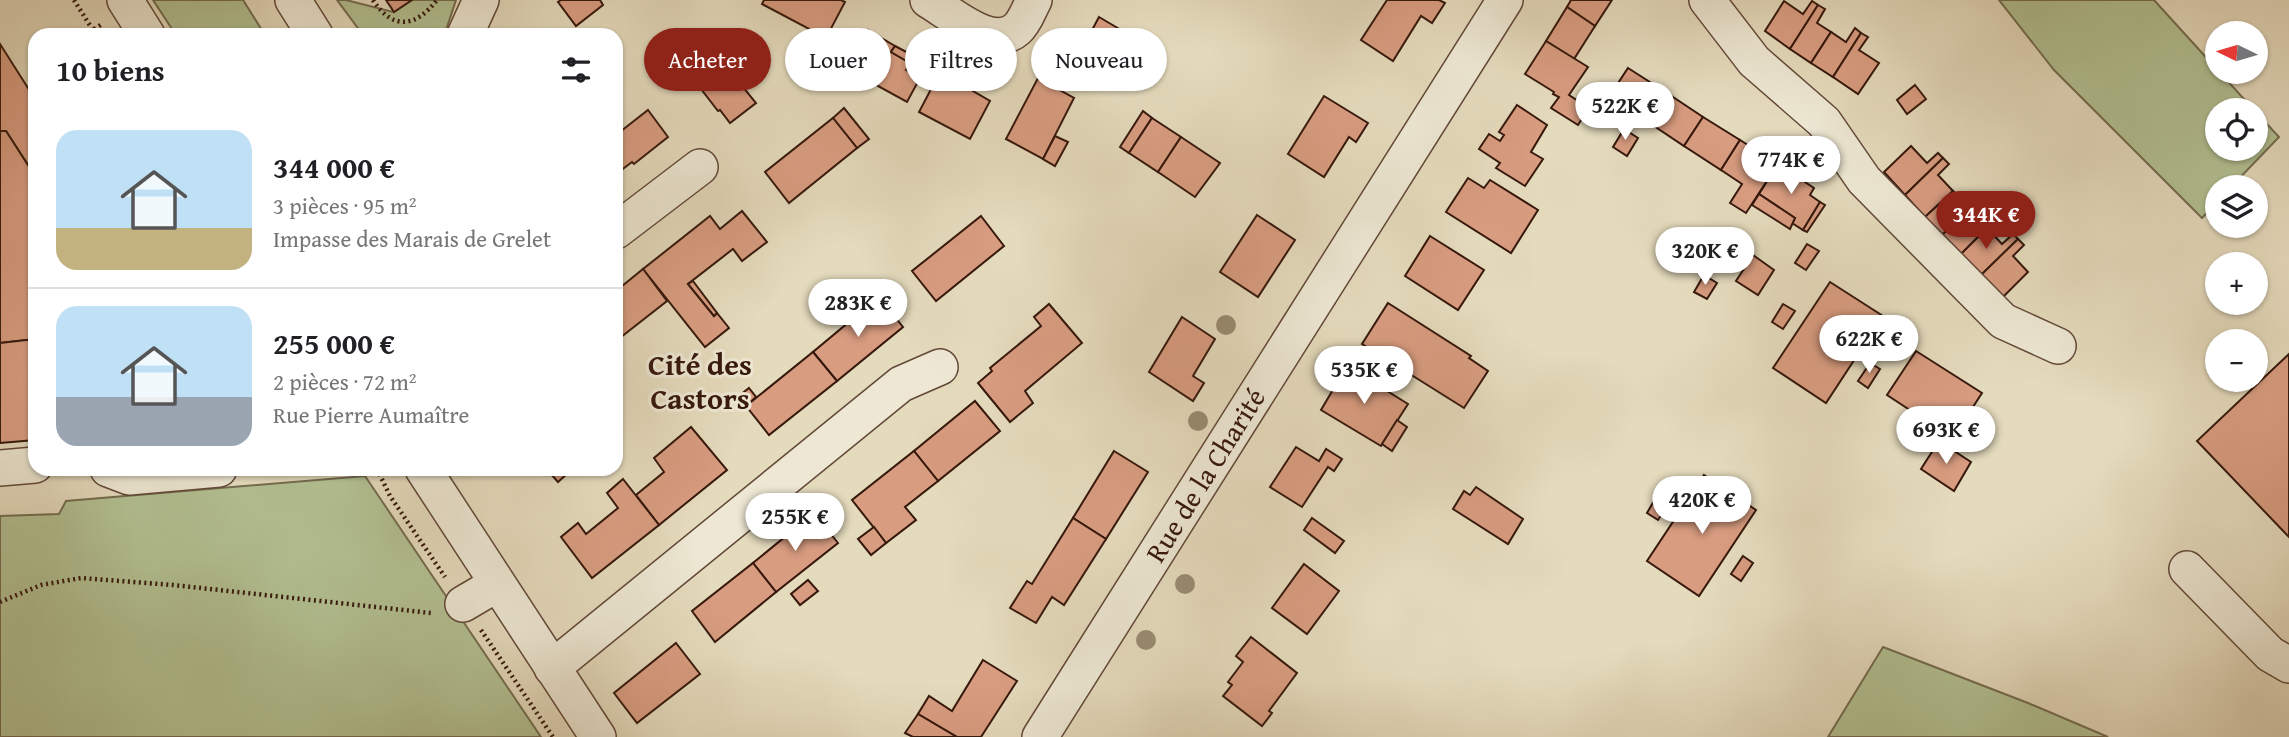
<!DOCTYPE html>
<html lang="fr">
<head>
<meta charset="utf-8">
<style>
	body { margin:0; font-family:"Gentium Book Plus",serif; background:#f2f2f2; color:#202124; height:100vh; display:flex; flex-direction:column; font-size:26px; white-space:nowrap }
	* { box-sizing:border-box; margin:0 }
	p { font-size:23px; color:#757577 }
	.icon { flex:none; width:38px; height:38px; fill:none; stroke:currentColor; stroke-width:2; stroke-linecap:round; stroke-linejoin:round }
	.map { position:relative; flex:1; overflow:hidden }
	.details { position:absolute; left:28px; top:28px; width:595px; height:448px; display:flex; flex-direction:column; background:#fff; border-radius:21px; box-shadow:0 2px 5px #0004 }
	.details>* { flex:none }
	.banner { position:absolute; left:644px; top:28px; width:665px; height:63px; display:flex; gap:14px }
	.needle { width:46px; rotate:275deg }
	.fabs { position:absolute; left:2205px; top:21px; display:grid; gap:14px }
	.fabs a { display:grid; place-items:center; width:63px; height:63px; border-radius:50%; background:#fff; box-shadow:0 2px 5px #0004; font-size:35px }
	.price { position:absolute; translate:-50% -60px; padding:0 16px; border-radius:24px; background:#fff; color:#222; font-size:23px; line-height:46px; filter:drop-shadow(0 2px 4px #0008) }
	.price::after { content:''; position:absolute; left:50%; top:42px; width:21px; height:16px; margin-left:-10px; background:inherit; clip-path:polygon(0 0,100% 0,50% 100%) }
	.price.current { background:#8f2418; color:#fff }
	ul { padding:0; list-style:none }
	li { display:flex; align-items:center; gap:21px; height:175px; padding:0 28px }
	li+li { border-top:2px solid #e0e0e0 }
	li span { display:grid; place-items:center; flex:none; width:196px; height:140px; border-radius:21px; color:#555 }
	li>.icon { margin-inline-start:auto }
	span .icon { width:84px; height:84px; fill:#fffc; stroke-width:1 }
	li b { font-size:30px }
	h2 { display:flex; justify-content:space-between; align-items:center; height:84px; padding:0 28px; font-size:30px }
	.tag { padding:0 24px; border-radius:32px; background:#fff; box-shadow:0 2px 5px #0004; font-size:24px; line-height:63px }
	.tag.current { background:#8f2418; color:#fff }
	.map>svg:first-child { display:block }
</style>
</head>
<body>
<div class="map">
<svg width="2289" height="737" viewBox="0 0 2289 737">
	<rect width="100%" height="100%" fill="#e4dabc"/>
	<filter id="stains"><feTurbulence type="fractalNoise" baseFrequency=".00286" numOctaves="4"/><feColorMatrix values="0 0 0 0 .2 0 0 0 0 .09 0 0 0 0 .02 0 0 0 .5 -.17"/></filter>
	<radialGradient id="worn" r=".72"><stop offset=".6" stop-color="#630" stop-opacity="0"/><stop offset="1" stop-color="#630" stop-opacity=".3"/></radialGradient>
	<!-- green -->
	<g fill="#b2c092" stroke="#746c4f" stroke-width="2">
		<polygon points="153,0 243,0 265,35 176,35"/>
		<polygon points="337,0 346,0 393,12 412,0 456,0 446,30 440,35 363,35"/>
		<polygon points="1999,0 2154,0 2254,110 2217,110 2217,149 2256,149 2256,112 2279,137 2231,187 2217,187 2217,202 2202,218 2054,70"/>
		<polygon points="365,476 541,737 0,737 0,516 59,514 66,501"/>
		<polygon points="1883,647 2028,703 2108,737 1828,737"/>
	</g>
	<!-- building -->
	<g fill="#d89c80" stroke="#36180c" stroke-width="2">
		<polygon points="386,0 412,0 394,12"/>
		<polygon points="561,0 600,0 603,5 576,26 558,2"/>
		<polygon points="764,0 841,0 845,2 826,38 762,4"/>
		<polygon points="1387,0 1439,0 1445,3 1432,23 1421,16 1393,61 1361,40"/>
		<polygon points="1571,0 1612,0 1595,26 1567,7"/>
		<polygon points="1784,1 1803,14 1812,1 1818,5 1790,49 1765,31"/>
		<polygon points="1818,5 1825,9 1817,23 1831,32 1811,63 1790,49"/>
		<polygon points="1567,7 1595,26 1574,59 1546,41"/>
		<polygon points="1099,17 1133,37 1115,70 1104,64 1096,77 1067,61 1084,31 1090,34"/>
		<polygon points="1855,28 1861,33 1833,77 1811,63 1831,32 1846,42"/>
		<polygon points="868,30 895,46 891,52 910,63 906,70 920,78 907,102 847,69"/>
		<polygon points="1861,33 1868,37 1859,50 1879,63 1858,94 1833,77"/>
		<polygon points="1546,41 1588,67 1569,95 1589,108 1578,125 1551,108 1559,97 1553,94 1554,92 1525,74"/>
		<polygon points="0,44 35,99 35,176 6,131 0,131"/>
		<polygon points="895,46 914,56 910,63 891,52"/>
		<polygon points="717,55 756,103 730,123 720,110 718,111 691,76"/>
		<polygon points="1628,68 1667,93 1648,122 1609,97"/>
		<polygon points="940,72 990,101 970,139 919,112"/>
		<polygon points="1038,78 1074,98 1043,159 1006,139"/>
		<polygon points="1915,85 1926,99 1907,114 1897,100"/>
		<polygon points="1667,93 1703,117 1684,146 1648,122"/>
		<polygon points="1324,96 1368,123 1356,142 1349,137 1324,177 1288,154"/>
		<polygon points="1517,105 1547,125 1531,152 1543,159 1525,186 1496,168 1500,163 1479,149 1489,134 1500,141 1504,135 1499,132"/>
		<polygon points="844,108 869,139 857,148 833,118"/>
		<polygon points="648,110 668,137 634,164 632,162 620,171 616,166 616,135"/>
		<polygon points="1143,111 1152,118 1129,153 1120,147"/>
		<polygon points="1703,117 1740,140 1721,170 1684,146"/>
		<polygon points="833,118 857,148 789,203 765,172"/>
		<polygon points="1152,118 1181,137 1158,172 1129,153"/>
		<polygon points="1624,129 1638,138 1627,156 1613,147"/>
		<polygon points="0,131 6,131 35,176 35,339 0,343"/>
		<polygon points="1055,136 1068,142 1055,166 1043,159"/>
		<polygon points="1181,137 1220,163 1195,197 1158,172"/>
		<polygon points="1740,140 1778,164 1746,213 1730,203 1742,184 1721,170"/>
		<polygon points="1911,146 1927,163 1938,153 1943,158 1905,195 1884,172"/>
		<polygon points="1943,158 1949,164 1938,175 1953,191 1925,217 1905,195"/>
		<polygon points="1778,164 1814,188 1810,195 1820,202 1803,230 1792,223 1795,218 1759,194"/>
		<polygon points="1468,178 1484,188 1490,180 1538,210 1511,253 1446,212"/>
		<polygon points="1953,191 1964,204 1975,193 1980,198 1942,235 1925,217"/>
		<polygon points="1759,194 1795,218 1790,229 1752,205"/>
		<polygon points="1980,198 1985,204 1974,214 1987,228 1960,255 1942,235"/>
		<polygon points="1820,202 1825,205 1807,232 1803,230"/>
		<polygon points="742,211 767,242 742,261 733,249 688,284 714,316 717,313 729,328 705,347 643,269 710,216 720,229"/>
		<polygon points="1257,215 1295,240 1258,297 1220,272"/>
		<polygon points="981,216 1004,246 936,301 912,271"/>
		<polygon points="1987,228 2002,244 2013,234 2018,239 1980,276 1960,255"/>
		<polygon points="1430,236 1484,270 1458,310 1405,276"/>
		<polygon points="2018,239 2024,245 2013,256 2028,272 2001,299 1980,276"/>
		<polygon points="1807,244 1819,251 1806,270 1795,263"/>
		<polygon points="1753,255 1774,270 1758,295 1736,281"/>
		<polygon points="643,269 667,301 616,341 616,291"/>
		<polygon points="1704,275 1717,283 1707,299 1694,292"/>
		<polygon points="693,281 717,313 714,316 688,284"/>
		<polygon points="1830,282 1883,316 1826,403 1773,368"/>
		<polygon points="879,297 903,327 837,381 813,352"/>
		<polygon points="1388,303 1471,356 1469,358 1488,371 1464,408 1362,344"/>
		<polygon points="1049,304 1082,343 1025,391 1033,403 1010,422 978,383 992,371 990,368 1041,326 1034,317"/>
		<polygon points="1783,304 1795,311 1783,329 1772,322"/>
		<polygon points="1182,317 1215,339 1193,376 1204,383 1193,401 1149,372"/>
		<polygon points="35,339 35,440 0,443 0,343"/>
		<polygon points="1916,351 1982,393 1960,427 1929,408 1922,418 1887,395"/>
		<polygon points="813,352 837,381 769,435 746,406"/>
		<polygon points="2289,354 2289,537 2197,441"/>
		<polygon points="1870,363 1880,369 1868,388 1858,381"/>
		<polygon points="1347,366 1408,404 1381,446 1321,410"/>
		<polygon points="749,388 756,397 746,406 739,396"/>
		<polygon points="975,401 1000,431 938,481 914,451"/>
		<polygon points="1929,408 1960,427 1954,437 1922,418"/>
		<polygon points="1397,420 1407,427 1392,451 1382,444"/>
		<polygon points="691,427 727,470 659,525 636,495 664,472 654,458"/>
		<polygon points="1939,441 1971,462 1954,491 1921,469"/>
		<polygon points="1296,447 1319,461 1326,449 1342,459 1334,471 1328,467 1302,507 1270,487"/>
		<polygon points="914,451 938,481 905,507 916,520 886,543 852,500"/>
		<polygon points="1114,451 1148,472 1106,539 1073,518"/>
		<polygon points="555,469 564,469 568,473 558,482 550,473"/>
		<polygon points="1704,475 1756,510 1699,596 1647,561"/>
		<polygon points="623,479 659,525 592,578 561,537 578,523 586,534 618,508 607,493"/>
		<polygon points="1476,487 1523,519 1508,544 1453,509 1464,491 1470,495"/>
		<polygon points="1658,494 1670,502 1658,520 1647,513"/>
		<polygon points="814,513 838,543 776,592 753,563"/>
		<polygon points="1073,518 1106,539 1064,605 1052,597 1036,623 1010,608 1027,581 1032,584"/>
		<polygon points="1312,518 1344,541 1335,553 1304,530"/>
		<polygon points="874,527 886,543 871,555 858,539"/>
		<polygon points="1743,556 1753,563 1741,581 1731,574"/>
		<polygon points="753,563 776,592 715,642 692,611"/>
		<polygon points="1304,564 1339,591 1307,634 1272,608"/>
		<polygon points="808,580 818,591 800,605 791,594"/>
		<polygon points="1251,637 1297,673 1269,711 1272,713 1262,726 1223,696 1232,685 1228,682 1243,662 1236,656"/>
		<polygon points="676,643 700,674 637,723 614,693"/>
		<polygon points="983,660 1017,681 981,737 957,737 918,714 929,696 952,711"/>
		<polygon points="918,714 957,737 913,737 905,733"/>
	</g>
	<g fill="none" stroke-linecap="round" stroke-linejoin="round">
		<!-- minor casing -->
		<g stroke="#624838" stroke-width="38">
			<g id="minor">
				<polyline points="125,0 147,35"/>
				<polyline points="293,0 315,35"/>
				<path d="M928 0C952 14 992 51 1017 29 1025 22 1029 9 1034 0"/>
				<polyline points="1707,0 1754,61 1824,122 1864,180 2003,321 2058,346"/>
				<polyline points="465,35 481,0"/>
				<polyline points="616,231 700,167"/>
				<polyline points="0,468 35,465"/>
				<polyline points="108,469 129,477 219,469"/>
				<polyline points="423,469 598,737"/>
				<polyline points="2187,569 2270,654 2289,665"/>
				<polyline points="463,604 497,584"/>
				<polyline points="552,668 901,384 940,367"/>
				<polyline points="1040,737 1505,0"/>
			</g>
		</g>
		<!-- path -->
		<g stroke="#36180c" stroke-width="4.5" stroke-dasharray="2 3.5" stroke-linecap="butt">
			<polyline points="74,0 96,35"/>
			<path d="M373 0C393 31 416 27 437 0"/>
			<polyline points="85,35 102,24"/>
			<polyline points="377,469 390,496 445,577"/>
			<polyline points="0,602 41,585 81,578 173,585 431,613"/>
			<polyline points="481,630 553,737"/>
		</g>
		<!-- minor -->
		<use href="#minor" stroke="#ede7d3" stroke-width="35"/>
	</g>
	<!-- trees -->
	<g fill="#998b71">
		<circle cx="1226" cy="325" r="10"/>
		<circle cx="1198" cy="421" r="10"/>
		<circle cx="1185" cy="584" r="10"/>
		<circle cx="1146" cy="640" r="10"/>
	</g>
	<g text-anchor="middle" stroke-width="6" stroke-linejoin="round" paint-order="stroke">
		<!-- street labels -->
		<g font-size="28" fill="#36180c" stroke="#ede7d3">
			<text transform="translate(1205 475) rotate(-58)" y="10">Rue de la Charité</text>
		</g>
		<!-- neighbourhood labels -->
		<g font-size="30" font-weight="bold" fill="#36180c" stroke="#ede7d3">
			<text x="700" y="375">Cité des<tspan x="700" dy="34">Castors</tspan></text>
		</g>
	</g>
	<rect width="100%" height="100%" filter="url(#stains)"/>
	<rect width="100%" height="100%" fill="url(#worn)"/>
</svg>
<div class="fabs">
<a><svg class="needle" viewBox="-14 -14 28 28"><path d="M0-13l5 13h-10z" fill="#e53935"/><path d="M0 13l5-13h-10z" fill="#757577"/></svg></a>
<a><svg class="icon" aria-label="locate" viewBox="0 0 24 24"><circle cx="12" cy="12" r="6"/><path d="M12 2v4M12 18v4M2 12h4M18 12h4"/></svg></a>
<a><svg class="icon" aria-label="layers" viewBox="0 0 24 24"><path d="M12 4l9 5-9 5-9-5zM3 14l9 5 9-5"/></svg></a>
<a>+</a>
<a>−</a>
</div>
<b class="price" style="left:1625px;top:142px">522K €</b>
<b class="price" style="left:1791px;top:196px">774K €</b>
<b class="price current" style="left:1986px;top:251px">344K €</b>
<b class="price" style="left:1705px;top:287px">320K €</b>
<b class="price" style="left:858px;top:339px">283K €</b>
<b class="price" style="left:1869px;top:375px">622K €</b>
<b class="price" style="left:1364px;top:406px">535K €</b>
<b class="price" style="left:1946px;top:466px">693K €</b>
<b class="price" style="left:1702px;top:536px">420K €</b>
<b class="price" style="left:795px;top:553px">255K €</b>
<div class="banner">
<a class="tag current">Acheter</a>
<a class="tag">Louer</a>
<a class="tag">Filtres</a>
<a class="tag">Nouveau</a>
</div>
<section class="details">
<h2>10 biens<svg class="icon" aria-label="filters" viewBox="0 0 24 24"><path d="M4 7h16M4 17h16"/><circle cx="9" cy="7" r="2"/><circle cx="15" cy="17" r="2"/></svg></h2>
<ul>
<li><span style="background:linear-gradient(#bfe0f5 70%,#c2b280 0)"><svg class="icon" aria-label="home" viewBox="0 0 24 24"><path d="M3 11l9-7 9 7M6 9v11h12V9"/></svg></span><div><b>344 000 €</b><p>3 pièces · 95 m²</p><p>Impasse des Marais de Grelet</p></div></li>
<li><span style="background:linear-gradient(#bfe0f5 65%,#9aa5b1 0)"><svg class="icon" aria-label="home" viewBox="0 0 24 24"><path d="M3 11l9-7 9 7M6 9v11h12V9"/></svg></span><div><b>255 000 €</b><p>2 pièces · 72 m²</p><p>Rue Pierre Aumaître</p></div></li>
</ul>
</section>
</div>
</body>
</html>
